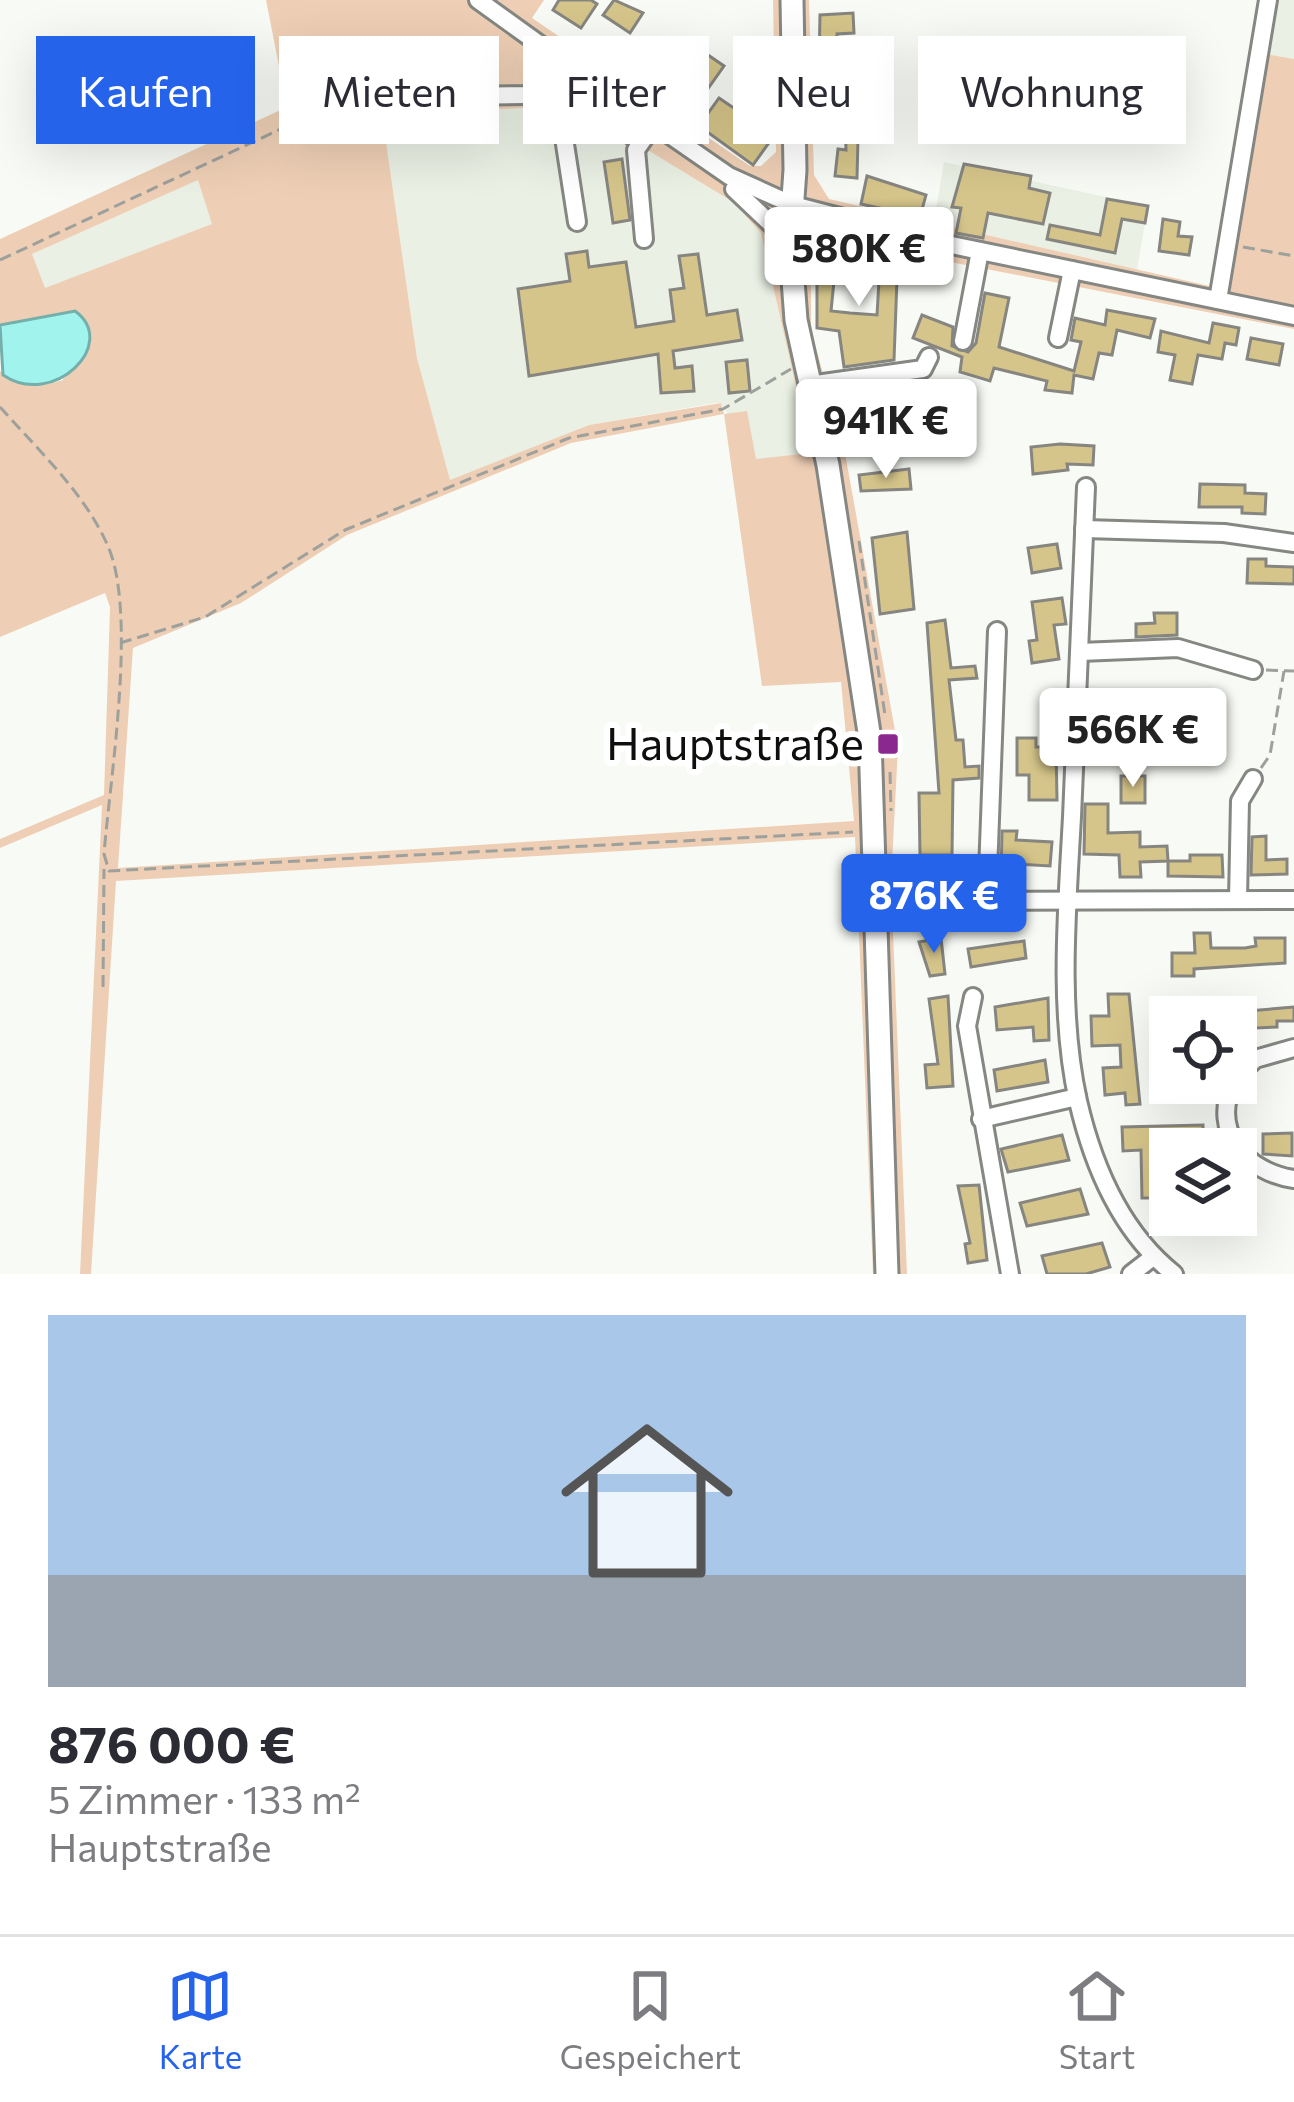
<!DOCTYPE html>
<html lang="de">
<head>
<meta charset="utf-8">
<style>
	body { margin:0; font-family:Commissioner,sans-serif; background:#f2f2f3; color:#2b2b33; height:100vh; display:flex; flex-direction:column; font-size:45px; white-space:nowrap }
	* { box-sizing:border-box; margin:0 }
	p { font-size:39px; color:#7c7c81 }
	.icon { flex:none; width:66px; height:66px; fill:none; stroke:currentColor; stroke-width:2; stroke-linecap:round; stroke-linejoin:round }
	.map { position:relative; height:1274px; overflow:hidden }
	.panel { display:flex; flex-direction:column; background:#fff; flex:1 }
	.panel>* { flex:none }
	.guide { position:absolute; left:36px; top:36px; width:1224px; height:108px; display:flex; gap:24px }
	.fabs { position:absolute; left:1149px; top:996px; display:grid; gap:24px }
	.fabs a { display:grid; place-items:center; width:108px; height:108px; border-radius:0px; background:#fff; box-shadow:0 12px 48px #0002; font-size:60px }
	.price { position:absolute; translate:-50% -102px; padding:0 27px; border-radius:12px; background:#fff; color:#222; font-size:39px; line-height:78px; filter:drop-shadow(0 3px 6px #0008) }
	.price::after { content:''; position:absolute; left:50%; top:72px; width:36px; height:27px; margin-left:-18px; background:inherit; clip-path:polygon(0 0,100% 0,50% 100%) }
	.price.current { background:#2563eb; color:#fff }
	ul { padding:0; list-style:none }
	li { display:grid; align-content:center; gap:24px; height:636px; padding:0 48px }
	li span { display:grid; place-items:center; height:372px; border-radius:0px; color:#555 }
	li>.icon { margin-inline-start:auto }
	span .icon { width:216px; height:216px; fill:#fffc; stroke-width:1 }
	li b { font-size:51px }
	.chip { padding:0 42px; border-radius:0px; background:#fff; box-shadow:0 12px 48px #0002; font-size:42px; line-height:108px }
	.chip.current { background:#2563eb; color:#fff }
	.menu { display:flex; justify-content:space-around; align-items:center; height:168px; border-top:3px solid #e1e1e2; background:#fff; font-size:33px; color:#7c7c81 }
	.menu a { display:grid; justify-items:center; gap:6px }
	.menu .current { color:#2563eb }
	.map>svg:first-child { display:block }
</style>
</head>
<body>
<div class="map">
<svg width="1294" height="1274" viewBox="0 0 1294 1274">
	<rect width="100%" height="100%" fill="#f8fbf5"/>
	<!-- built -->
	<g fill="#eaf0e4">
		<polygon points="1258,0 1294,0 1294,59 1250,52"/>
		<polygon points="575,106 733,202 761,233 811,453 755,460 721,403 715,403 589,425 450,481 417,358 382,114"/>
		<polygon points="944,162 1148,206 1137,270 933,227"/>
		<polygon points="198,180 213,224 45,289 31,254"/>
	</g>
	<!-- green -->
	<path fill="#eecfb5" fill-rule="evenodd" d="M266 0H544L532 18 750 166H761L776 152 773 0H809L814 175 829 199 1227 290 1266 54 1294 59V329L843 241 830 240 811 250V330L845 453 898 747 891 883 907 1274H873L855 837 116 881 91 1274H80L102 805 0 848V839L104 795 110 607 105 593 0 637V371C17 388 40 387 63 380L66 312 0 325V239L287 107ZM575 106 733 202 761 233 811 453 756 459 747 411 724 414 721 403 589 425 450 480 417 358 382 114ZM198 180 212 224 45 288 32 254ZM724 414 762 686 841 682 854 821 118 868 133 648 241 603 347 535 571 443Z"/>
	<!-- water -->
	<path fill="#a1f3ee" stroke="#75afab" stroke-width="3" d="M75 311C120 344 53 409 3 375L0 325Z"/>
	<!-- building -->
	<g fill="#d5c58a" stroke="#878580" stroke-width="3">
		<polygon points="559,0 591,0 597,4 581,28 553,10"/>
		<polygon points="614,0 643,13 630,33 603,15"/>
		<polygon points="853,13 854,33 837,34 837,63 819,64 820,15"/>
		<polygon points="689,42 724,66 707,90 672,66"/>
		<polygon points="631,57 663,80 650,97 619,74"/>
		<polygon points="719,98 741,113 746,106 754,112 750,118 760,125 754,133 768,144 753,165 699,126"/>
		<polygon points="859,99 857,178 835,176 838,149 846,150 845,116 819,117 819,100"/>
		<polygon points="622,159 630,220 613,223 604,162"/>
		<polygon points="964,164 1031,176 1029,188 1050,193 1043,224 988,213 983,238 956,233 961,208 952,207"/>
		<polygon points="867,176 926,195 920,217 861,204"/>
		<polygon points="1107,199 1148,206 1145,223 1122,219 1115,253 1047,239 1050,225 1100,235"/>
		<polygon points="1163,219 1180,222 1178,236 1192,237 1189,255 1159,251"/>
		<polygon points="817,245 850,245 850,261 836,261 831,311 850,313 877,315 880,263 870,262 871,249 898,252 894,360 844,367 839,331 817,328"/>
		<polygon points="587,251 589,267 626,262 636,327 674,321 670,290 684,288 679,256 698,254 707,315 737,310 742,340 673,351 675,368 692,366 694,391 661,393 658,354 529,376 518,289 570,281 566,254"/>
		<polygon points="985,293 1009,298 999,347 1074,371 1081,342 1071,340 1075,318 1105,325 1107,310 1155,319 1150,338 1117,330 1112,355 1099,353 1093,379 1074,375 1072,393 1045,390 1047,381 994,368 990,381 960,372 962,357 913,338 922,315 953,327 952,346 968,352 976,343"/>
		<polygon points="1213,323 1239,328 1236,345 1225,343 1222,359 1198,355 1192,384 1170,380 1175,355 1158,352 1161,331 1209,343"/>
		<polygon points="1251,338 1283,344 1279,365 1247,359"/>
		<polygon points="747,360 750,391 729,393 726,362"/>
		<polygon points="869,389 872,407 908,402 913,441 880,445 877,425 854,430 847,393"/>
		<polygon points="1060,444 1094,446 1093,465 1067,464 1068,470 1033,474 1031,447"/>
		<polygon points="909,469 911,489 861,491 859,475"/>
		<polygon points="1200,484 1245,485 1245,493 1266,494 1265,514 1242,513 1242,507 1199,507"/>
		<polygon points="907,532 914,609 880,614 872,538"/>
		<polygon points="1057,544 1061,568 1032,573 1028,548"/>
		<polygon points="1248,559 1266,559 1266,566 1294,567 1294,584 1247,583"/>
		<polygon points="1062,598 1066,624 1054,625 1059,659 1032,663 1029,641 1037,640 1032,602"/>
		<polygon points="1154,613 1177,613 1177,635 1136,637 1136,624 1155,623"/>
		<polygon points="945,620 951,668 975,666 977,678 949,680 956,740 963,740 965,767 979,766 979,778 953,780 952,855 920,855 919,793 939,793 927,623"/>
		<polygon points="1102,705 1126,706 1125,748 1100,747"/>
		<polygon points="1017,738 1036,738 1036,747 1056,747 1057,800 1029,800 1029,775 1017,775"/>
		<rect x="1121" y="776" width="24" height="27"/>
		<polygon points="1085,804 1108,804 1108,833 1140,832 1140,847 1167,846 1168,861 1140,862 1141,877 1120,877 1119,855 1084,854"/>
		<polygon points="1002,831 1017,831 1016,840 1052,842 1050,866 1016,864 1016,878 1001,878"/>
		<polygon points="1266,836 1266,860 1287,859 1287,874 1251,875 1252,837"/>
		<polygon points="1190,855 1222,855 1223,877 1168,876 1168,861 1190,861"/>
		<polygon points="1194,933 1210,933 1211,948 1245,948 1256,946 1255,938 1285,938 1285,963 1194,969 1194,976 1172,976 1172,953 1195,953"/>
		<polygon points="941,938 945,974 930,976 919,942"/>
		<polygon points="1024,941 1026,958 971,967 968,949"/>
		<polygon points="1108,994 1129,994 1140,1104 1126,1105 1125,1093 1105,1095 1103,1068 1121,1067 1120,1045 1092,1046 1091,1016 1109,1016"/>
		<polygon points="948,996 953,1086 927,1088 925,1065 938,1064 929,999"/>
		<polygon points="1048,998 1049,1040 1034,1041 1033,1027 997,1030 995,1007"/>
		<polygon points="1294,1007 1294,1021 1277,1021 1277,1027 1236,1029 1236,1012"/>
		<polygon points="1045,1060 1048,1082 997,1091 994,1070"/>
		<polygon points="1203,1125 1203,1147 1170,1147 1170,1157 1160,1157 1161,1180 1170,1180 1170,1198 1142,1198 1141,1150 1123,1151 1122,1127"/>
		<polygon points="1292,1133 1292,1156 1263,1154 1263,1134"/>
		<polygon points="1062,1135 1069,1160 1008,1172 1001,1149"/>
		<polygon points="979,1185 987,1260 968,1263 965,1244 970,1243 958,1186"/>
		<polygon points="1080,1189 1088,1214 1027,1226 1020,1203"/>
		<polygon points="1102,1243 1110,1267 1086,1274 1047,1274 1042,1256"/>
	</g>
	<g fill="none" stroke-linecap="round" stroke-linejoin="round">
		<!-- minor casing -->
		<g stroke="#858782" stroke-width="22">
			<g id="minor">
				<polyline points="478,0 614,98"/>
				<polyline points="609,93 729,176 793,205 937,242 1294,316"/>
				<polyline points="553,96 573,98 640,141"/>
				<polyline points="398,97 525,95 541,90 565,61"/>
				<polyline points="558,99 577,222"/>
				<polyline points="734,189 773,226 786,258"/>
				<polyline points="644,239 636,150 654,124"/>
				<polyline points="1218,300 1268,0"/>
				<polyline points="1058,338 1072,270"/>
				<polyline points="963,341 980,251"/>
				<polyline points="809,385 923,369 929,357"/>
				<path d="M1086 487C1082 597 1077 707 1072 817 1067 909 1058 1011 1078 1101 1093 1166 1121 1232 1174 1274"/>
				<polyline points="1084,529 1224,533 1294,543"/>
				<polyline points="1080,652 1178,648 1253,670"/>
				<polyline points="987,899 997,631"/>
				<polyline points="1238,899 1240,801 1253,779"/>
				<polyline points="876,901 1294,900"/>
				<polyline points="973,997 967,1026 1010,1274"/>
				<polyline points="1236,1078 1255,1059 1294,1048"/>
				<path d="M1233 1083C1211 1132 1246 1172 1294 1179"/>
				<polyline points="981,1119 1077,1097"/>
				<polyline points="1131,1274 1153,1257"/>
			</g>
		</g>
		<!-- major casing -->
		<g stroke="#858782" stroke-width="27">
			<polyline id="major" points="792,0 795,170 790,240 796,320 828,465 870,739 887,1274"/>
		</g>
		<!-- path -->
		<g stroke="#9ea09c" stroke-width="3" stroke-dasharray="12 6" stroke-linecap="butt">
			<polyline points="808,239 876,244"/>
			<polyline points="1243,247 1294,256"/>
			<polyline points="810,249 823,227"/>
			<polyline points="0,260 311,115 384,99"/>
			<path d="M0 407C38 450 83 491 107 544 138 610 110 778 104 854L109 871 853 832"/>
			<polyline points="859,541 885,715"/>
			<polyline points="120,643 205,617 345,530 569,438 723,409 791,369"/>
			<polyline points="1266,670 1294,671"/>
			<polyline points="1261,768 1270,755 1284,671"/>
			<polyline points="890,772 891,811"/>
			<polyline points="103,987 104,869"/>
		</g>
		<!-- minor -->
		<use href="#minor" stroke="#fff" stroke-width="16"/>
		<!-- major -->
		<use href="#major" stroke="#fff" stroke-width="21"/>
	</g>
	<!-- markers -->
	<rect fill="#8b288f" stroke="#fff" stroke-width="4.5" x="876" y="732" width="24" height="24" rx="6"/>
	<g text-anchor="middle" stroke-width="12" stroke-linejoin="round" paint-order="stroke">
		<!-- poi labels -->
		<g font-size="45" fill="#0f100e" stroke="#fff" text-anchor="end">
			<text x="864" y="760">Hauptstraße</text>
		</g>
	</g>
</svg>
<div class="fabs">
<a><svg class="icon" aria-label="locate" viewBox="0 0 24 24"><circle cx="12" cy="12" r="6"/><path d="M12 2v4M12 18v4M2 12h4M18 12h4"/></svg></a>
<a><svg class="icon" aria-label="layers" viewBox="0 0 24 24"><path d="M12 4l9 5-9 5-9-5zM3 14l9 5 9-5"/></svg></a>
</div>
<b class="price" style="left:859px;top:309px">580K €</b>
<b class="price" style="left:886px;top:481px">941K €</b>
<b class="price" style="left:1133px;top:790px">566K €</b>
<b class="price current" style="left:934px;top:956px">876K €</b>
<div class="guide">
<a class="chip current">Kaufen</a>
<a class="chip">Mieten</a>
<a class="chip">Filter</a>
<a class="chip">Neu</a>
<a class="chip">Wohnung</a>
</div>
</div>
<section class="panel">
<ul>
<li><span style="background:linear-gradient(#a9c7e8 70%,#9aa5b1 0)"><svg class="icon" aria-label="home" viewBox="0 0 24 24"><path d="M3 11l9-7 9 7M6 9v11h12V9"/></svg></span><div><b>876 000 €</b><p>5 Zimmer · 133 m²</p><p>Hauptstraße</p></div></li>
</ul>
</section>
<nav class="menu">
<a class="current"><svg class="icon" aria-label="map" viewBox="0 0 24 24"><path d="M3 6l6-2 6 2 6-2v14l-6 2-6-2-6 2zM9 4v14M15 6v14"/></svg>Karte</a>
<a><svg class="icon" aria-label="saved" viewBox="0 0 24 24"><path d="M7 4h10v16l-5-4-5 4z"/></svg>Gespeichert</a>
<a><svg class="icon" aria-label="home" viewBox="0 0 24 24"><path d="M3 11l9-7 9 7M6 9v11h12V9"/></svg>Start</a>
</nav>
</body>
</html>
